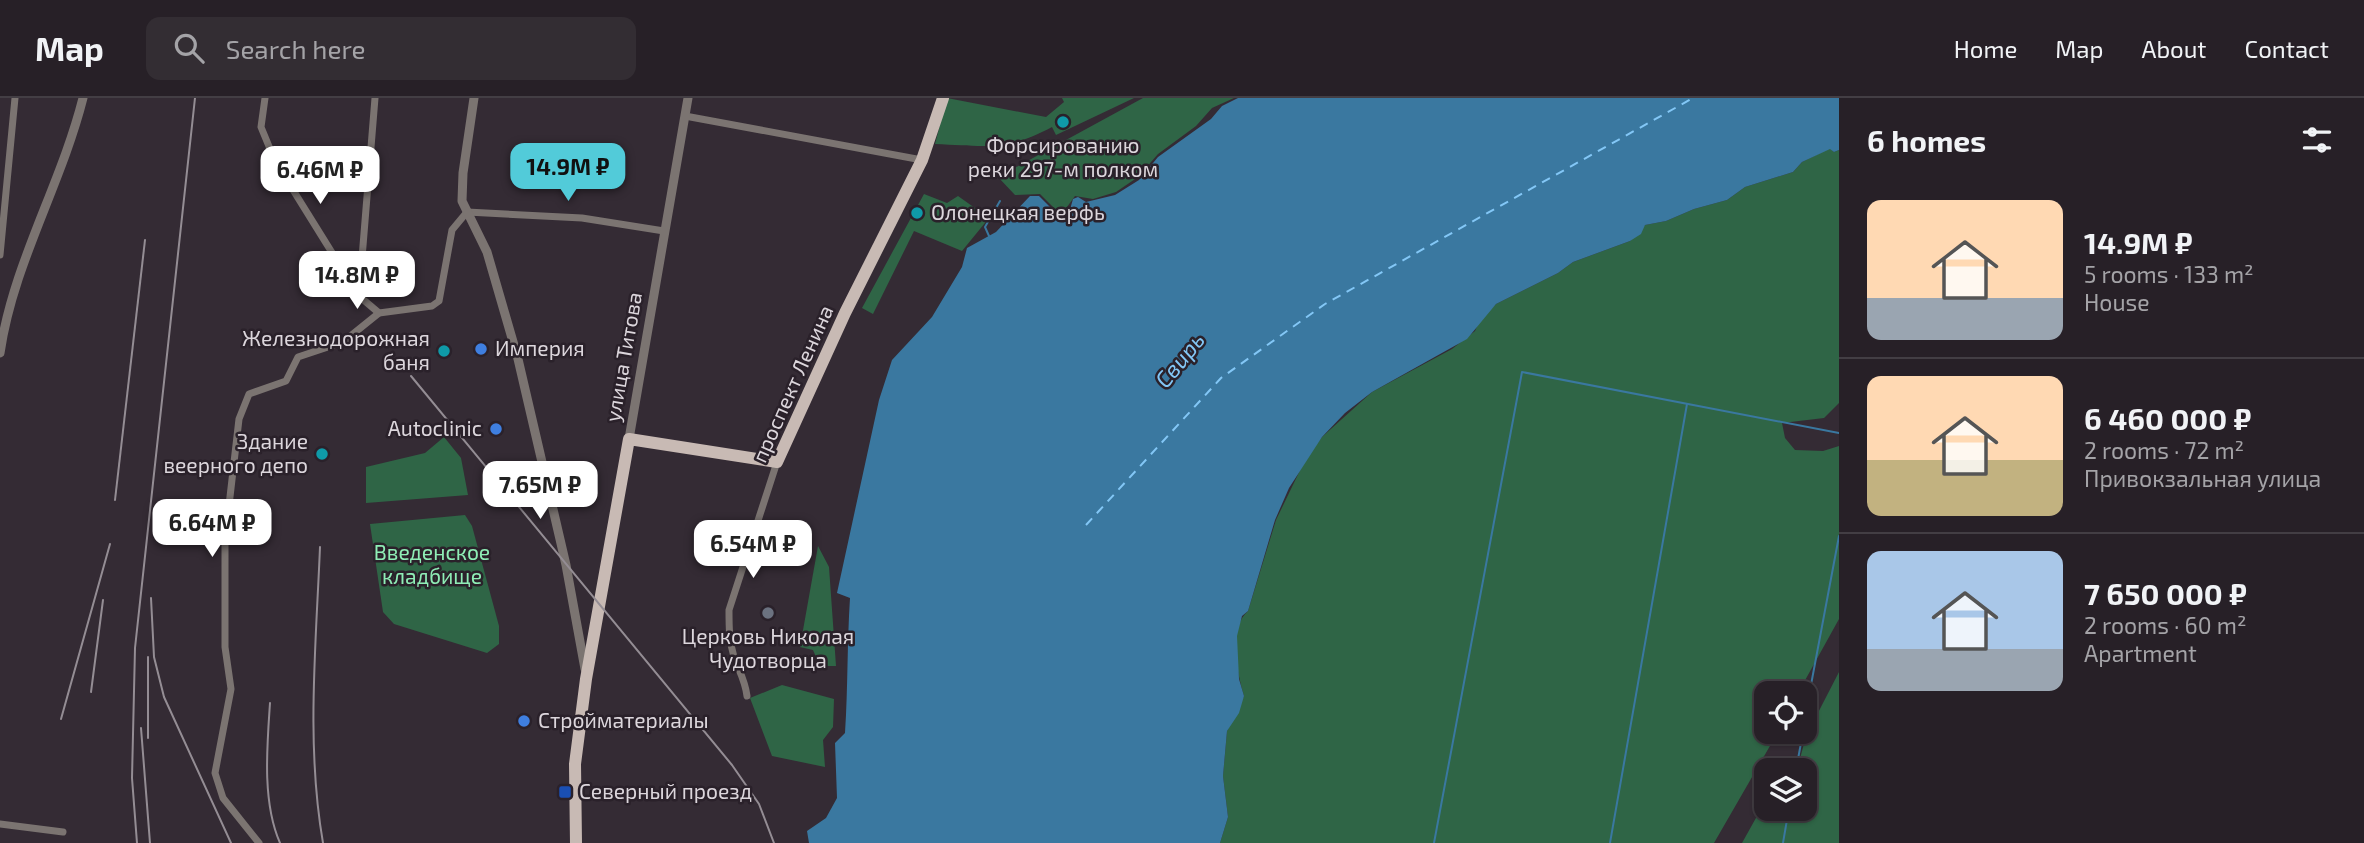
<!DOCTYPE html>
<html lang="en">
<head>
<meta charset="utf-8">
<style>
	body { margin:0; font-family:"Exo 2",sans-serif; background:#332d33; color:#f1f3f6; height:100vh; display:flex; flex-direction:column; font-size:26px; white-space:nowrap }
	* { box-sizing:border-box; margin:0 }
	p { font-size:23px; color:#a4a3a7 }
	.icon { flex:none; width:38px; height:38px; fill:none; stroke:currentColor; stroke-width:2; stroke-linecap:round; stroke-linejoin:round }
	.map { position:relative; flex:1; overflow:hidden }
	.panel { display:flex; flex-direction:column; background:#272027; width:525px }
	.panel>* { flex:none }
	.buttons { position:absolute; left:1754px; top:583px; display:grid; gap:14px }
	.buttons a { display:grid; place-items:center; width:63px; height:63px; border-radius:14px; background:#272027; box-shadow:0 2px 5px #0004,0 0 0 2px #433e44; font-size:35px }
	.price { position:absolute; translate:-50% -60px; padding:0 16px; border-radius:14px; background:#fff; color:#222; font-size:23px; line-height:46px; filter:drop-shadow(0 2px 4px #0008) }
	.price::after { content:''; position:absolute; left:50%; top:42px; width:21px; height:16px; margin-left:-10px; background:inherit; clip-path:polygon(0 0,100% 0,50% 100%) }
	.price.active { background:#52cbd9; color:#111 }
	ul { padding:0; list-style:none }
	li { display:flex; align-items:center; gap:21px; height:175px; padding:0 28px }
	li+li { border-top:2px solid #433e44 }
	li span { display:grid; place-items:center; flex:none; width:196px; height:140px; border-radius:14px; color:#555 }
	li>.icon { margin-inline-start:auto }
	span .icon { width:84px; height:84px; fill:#fffc; stroke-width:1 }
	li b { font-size:30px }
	h2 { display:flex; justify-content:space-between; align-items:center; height:84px; padding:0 28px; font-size:30px }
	header { display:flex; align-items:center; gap:42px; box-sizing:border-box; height:98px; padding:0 35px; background:#272027; border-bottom:2px solid #433e44 }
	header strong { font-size:33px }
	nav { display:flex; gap:38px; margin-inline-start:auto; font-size:24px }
	.search { width:490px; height:63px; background:#332d33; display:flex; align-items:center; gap:18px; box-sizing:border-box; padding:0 24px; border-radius:14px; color:#a4a3a7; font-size:26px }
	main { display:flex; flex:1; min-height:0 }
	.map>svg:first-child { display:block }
</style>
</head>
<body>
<header>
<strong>Map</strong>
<div class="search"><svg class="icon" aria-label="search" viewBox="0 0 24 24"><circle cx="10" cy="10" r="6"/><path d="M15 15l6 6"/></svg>Search here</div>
<nav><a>Home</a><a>Map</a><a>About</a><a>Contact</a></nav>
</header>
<main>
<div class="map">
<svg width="1839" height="745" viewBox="0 0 1839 745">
	<rect width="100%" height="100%" fill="#342b34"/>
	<!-- green -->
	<g fill="#2f6546">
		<path d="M947 0 1046 19 1064 4 1062 0H1134L1056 37 1052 29C1005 54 986 48 935 46Z"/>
		<polygon points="1143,0 1234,0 1212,10 1196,28 1158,56 1138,79 1116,94 1093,101 1075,98 1067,109 1057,113 1040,96 1015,97 998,79"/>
		<path d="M1830 50 1834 54 1839 52V305L1824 320 1782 325 1785 340 1795 352 1823 353 1839 348V521L1798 595H1766V634H1778L1714 745H1220L1228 719 1223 678 1227 633 1244 598C1237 575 1228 530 1248 513L1276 422 1305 362 1322 339 1372 294 1452 251 1475 233 1479 223 1496 206 1558 175 1573 164 1630 143 1645 127 1666 123 1694 111 1727 102 1745 89 1793 74 1802 64Z"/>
		<polygon points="924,96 947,105 958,98 989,120 962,153 914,133 873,216 862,210"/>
		<polygon points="444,339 461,360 468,397 366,405 366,369 425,355"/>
		<polygon points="465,417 472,428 499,528 499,546 487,555 394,526 383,514 370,426"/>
		<polygon points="818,448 829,469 836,568 820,568 813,552 800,549"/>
		<polygon points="1839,574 1839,745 1742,745 1766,702 1766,710 1804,710 1804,672 1797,672 1806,638"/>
		<polygon points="782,587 834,601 833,629 823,642 825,669 772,658 750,600"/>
	</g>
	<!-- water -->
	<path fill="#3a78a0" d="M1238 0H1839V52L1834 54 1830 51 1802 64 1793 74 1745 89 1727 102 1694 111 1666 123 1645 127 1641 136 1630 143 1573 164 1558 175 1496 206 1467 241 1372 294 1345 315 1322 339 1289 390 1275 422 1248 513 1242 518 1237 538 1239 581 1244 598 1239 615 1227 633 1223 678 1228 719 1220 745H809L807 733 826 720 837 700 835 645 845 635C848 588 847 546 850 500L837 495 879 302 892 262 932 219 962 169 967 150 996 134 1030 98H1039L1059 118 1069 115 1073 101 1078 99 1086 104 1115 97 1139 82 1158 59 1211 21 1222 8Z"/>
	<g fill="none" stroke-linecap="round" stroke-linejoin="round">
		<!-- stream -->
		<g stroke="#3a78a0" stroke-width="2">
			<polyline points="989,138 985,129 1000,103"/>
			<polyline points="1804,624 1839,438"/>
			<polyline points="1796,672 1803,634"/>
			<polyline points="1434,745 1522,274 1839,335"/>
			<polyline points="1610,745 1687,306"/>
			<polyline points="1783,745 1789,710"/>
		</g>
		<!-- ferry -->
		<polyline stroke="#83c7f6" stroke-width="2" stroke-dasharray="9 7" stroke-linecap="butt" points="1086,427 1221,280 1325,206 1693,0"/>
		<!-- minor -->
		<g stroke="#7b7471" stroke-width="7">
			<polyline points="265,0 261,29 275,63 359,198 379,215 432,208 439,203 452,132 467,114 582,120 664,133"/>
			<polyline points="685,18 922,62"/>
			<polyline points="0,157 15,0"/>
			<polyline points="359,197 375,0"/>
			<path d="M747 598C745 582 739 573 734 559 729 543 729 528 729 512L777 364"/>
			<polyline points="0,726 63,734"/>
			<polyline points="259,745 223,700 215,675 231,591 225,549 225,442 239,321 249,296 286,283 298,259 343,244 379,215"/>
		</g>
		<!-- tertiary -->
		<g stroke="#7b7471" stroke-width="9">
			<polyline points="474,0 463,75 462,103 487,154 518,261 566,467 585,571"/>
			<path d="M0 255C13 166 61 87 83 0"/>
			<polyline points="629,341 688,0"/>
		</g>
		<!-- primary -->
		<polyline stroke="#c8bab4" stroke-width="12" points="576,745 575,666 586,581 629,341 777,364 845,215 922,62 943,0"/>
		<!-- rail -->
		<g stroke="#948d94" stroke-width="2">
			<polyline points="411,278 732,667 759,706 774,745"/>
			<polyline points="115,402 145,142"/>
			<path d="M320 449C316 547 306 647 323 745"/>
			<polyline points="151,500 154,559 164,599 231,745"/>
			<polyline points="148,559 148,640"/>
			<polyline points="91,594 103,502"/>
			<path d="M270 605C267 649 262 704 280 745"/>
			<polyline points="61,621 110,446"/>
			<polyline points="141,630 150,745"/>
			<polyline points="137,745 132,680 135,550 195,0"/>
		</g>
	</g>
	<!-- markers -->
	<g fill="#0f9aa8" stroke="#2a212a" stroke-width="2.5">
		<circle cx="1063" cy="24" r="7"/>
		<circle cx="917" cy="115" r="7"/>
		<circle cx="444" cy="253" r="7"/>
		<circle cx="322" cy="356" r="7"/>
	</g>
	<g fill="#3f7fe0" stroke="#2a212a" stroke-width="2.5">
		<circle cx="481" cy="251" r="7"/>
		<circle cx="496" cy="331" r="7"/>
		<circle cx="524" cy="623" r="7"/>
	</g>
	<circle fill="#6b7280" stroke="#2a212a" stroke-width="2.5" cx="768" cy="515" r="7"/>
	<rect fill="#1a4fb4" stroke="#2a212a" stroke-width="2.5" x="558" y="687" width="14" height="14" rx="3.5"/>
	<g text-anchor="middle" stroke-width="5" stroke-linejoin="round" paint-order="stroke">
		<!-- poi labels -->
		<g font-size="21" fill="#dcd6dc" stroke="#2a212a" text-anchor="start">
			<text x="1063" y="55" text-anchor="middle">Форсированию<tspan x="1063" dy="24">реки 297-м полком</tspan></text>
			<text x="931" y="122">Олонецкая верфь</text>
			<text x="430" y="248" text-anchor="end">Железнодорожная<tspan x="430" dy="24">баня</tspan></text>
			<text x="495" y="258">Империя</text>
			<text x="482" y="338" text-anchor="end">Autoclinic</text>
			<text x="308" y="351" text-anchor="end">Здание<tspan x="308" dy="24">веерного депо</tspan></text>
			<text x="768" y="546" text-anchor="middle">Церковь Николая<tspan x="768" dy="24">Чудотворца</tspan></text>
			<text x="538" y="630">Стройматериалы</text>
			<text x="579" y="701">Северный проезд</text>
		</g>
		<!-- street labels -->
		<g font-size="21" fill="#dcd6dc" stroke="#2a212a">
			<text transform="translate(624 259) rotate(-80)" y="7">улица Титова</text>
			<text transform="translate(793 286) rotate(-66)" y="7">проспект Ленина</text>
		</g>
		<!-- park labels -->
		<g font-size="21" fill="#8feeb6" stroke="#2a212a">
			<text x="432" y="462">Введенское<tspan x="432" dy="24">кладбище</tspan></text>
		</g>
		<!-- water labels -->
		<g font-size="23" font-style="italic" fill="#83c7f6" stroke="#2a212a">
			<text transform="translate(1180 262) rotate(-51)" y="8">Свирь</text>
		</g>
	</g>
</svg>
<div class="buttons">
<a><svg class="icon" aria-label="locate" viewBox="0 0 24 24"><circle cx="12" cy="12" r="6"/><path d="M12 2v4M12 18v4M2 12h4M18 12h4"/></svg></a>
<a><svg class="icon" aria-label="layers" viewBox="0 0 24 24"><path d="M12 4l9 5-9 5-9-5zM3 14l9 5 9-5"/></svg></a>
</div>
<b class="price active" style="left:568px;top:105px">14.9M ₽</b>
<b class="price" style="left:320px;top:108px">6.46M ₽</b>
<b class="price" style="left:357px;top:213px">14.8M ₽</b>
<b class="price" style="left:540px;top:423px">7.65M ₽</b>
<b class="price" style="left:212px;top:461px">6.64M ₽</b>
<b class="price" style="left:753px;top:482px">6.54M ₽</b>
</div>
<section class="panel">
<h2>6 homes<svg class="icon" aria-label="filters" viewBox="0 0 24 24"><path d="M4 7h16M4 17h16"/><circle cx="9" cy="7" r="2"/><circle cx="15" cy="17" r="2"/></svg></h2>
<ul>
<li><span style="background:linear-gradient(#ffd9b3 70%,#9aa5b1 0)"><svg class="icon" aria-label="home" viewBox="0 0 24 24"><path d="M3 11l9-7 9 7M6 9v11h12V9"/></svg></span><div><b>14.9M ₽</b><p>5 rooms · 133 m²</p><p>House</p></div></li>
<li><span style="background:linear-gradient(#ffd9b3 60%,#c2b280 0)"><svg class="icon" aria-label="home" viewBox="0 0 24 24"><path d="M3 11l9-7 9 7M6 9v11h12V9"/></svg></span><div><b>6 460 000 ₽</b><p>2 rooms · 72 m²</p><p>Привокзальная улица</p></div></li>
<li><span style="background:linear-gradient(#a9c7e8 70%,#9aa5b1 0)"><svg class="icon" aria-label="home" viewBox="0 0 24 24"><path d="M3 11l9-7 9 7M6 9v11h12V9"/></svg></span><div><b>7 650 000 ₽</b><p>2 rooms · 60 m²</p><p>Apartment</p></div></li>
</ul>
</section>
</main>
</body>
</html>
